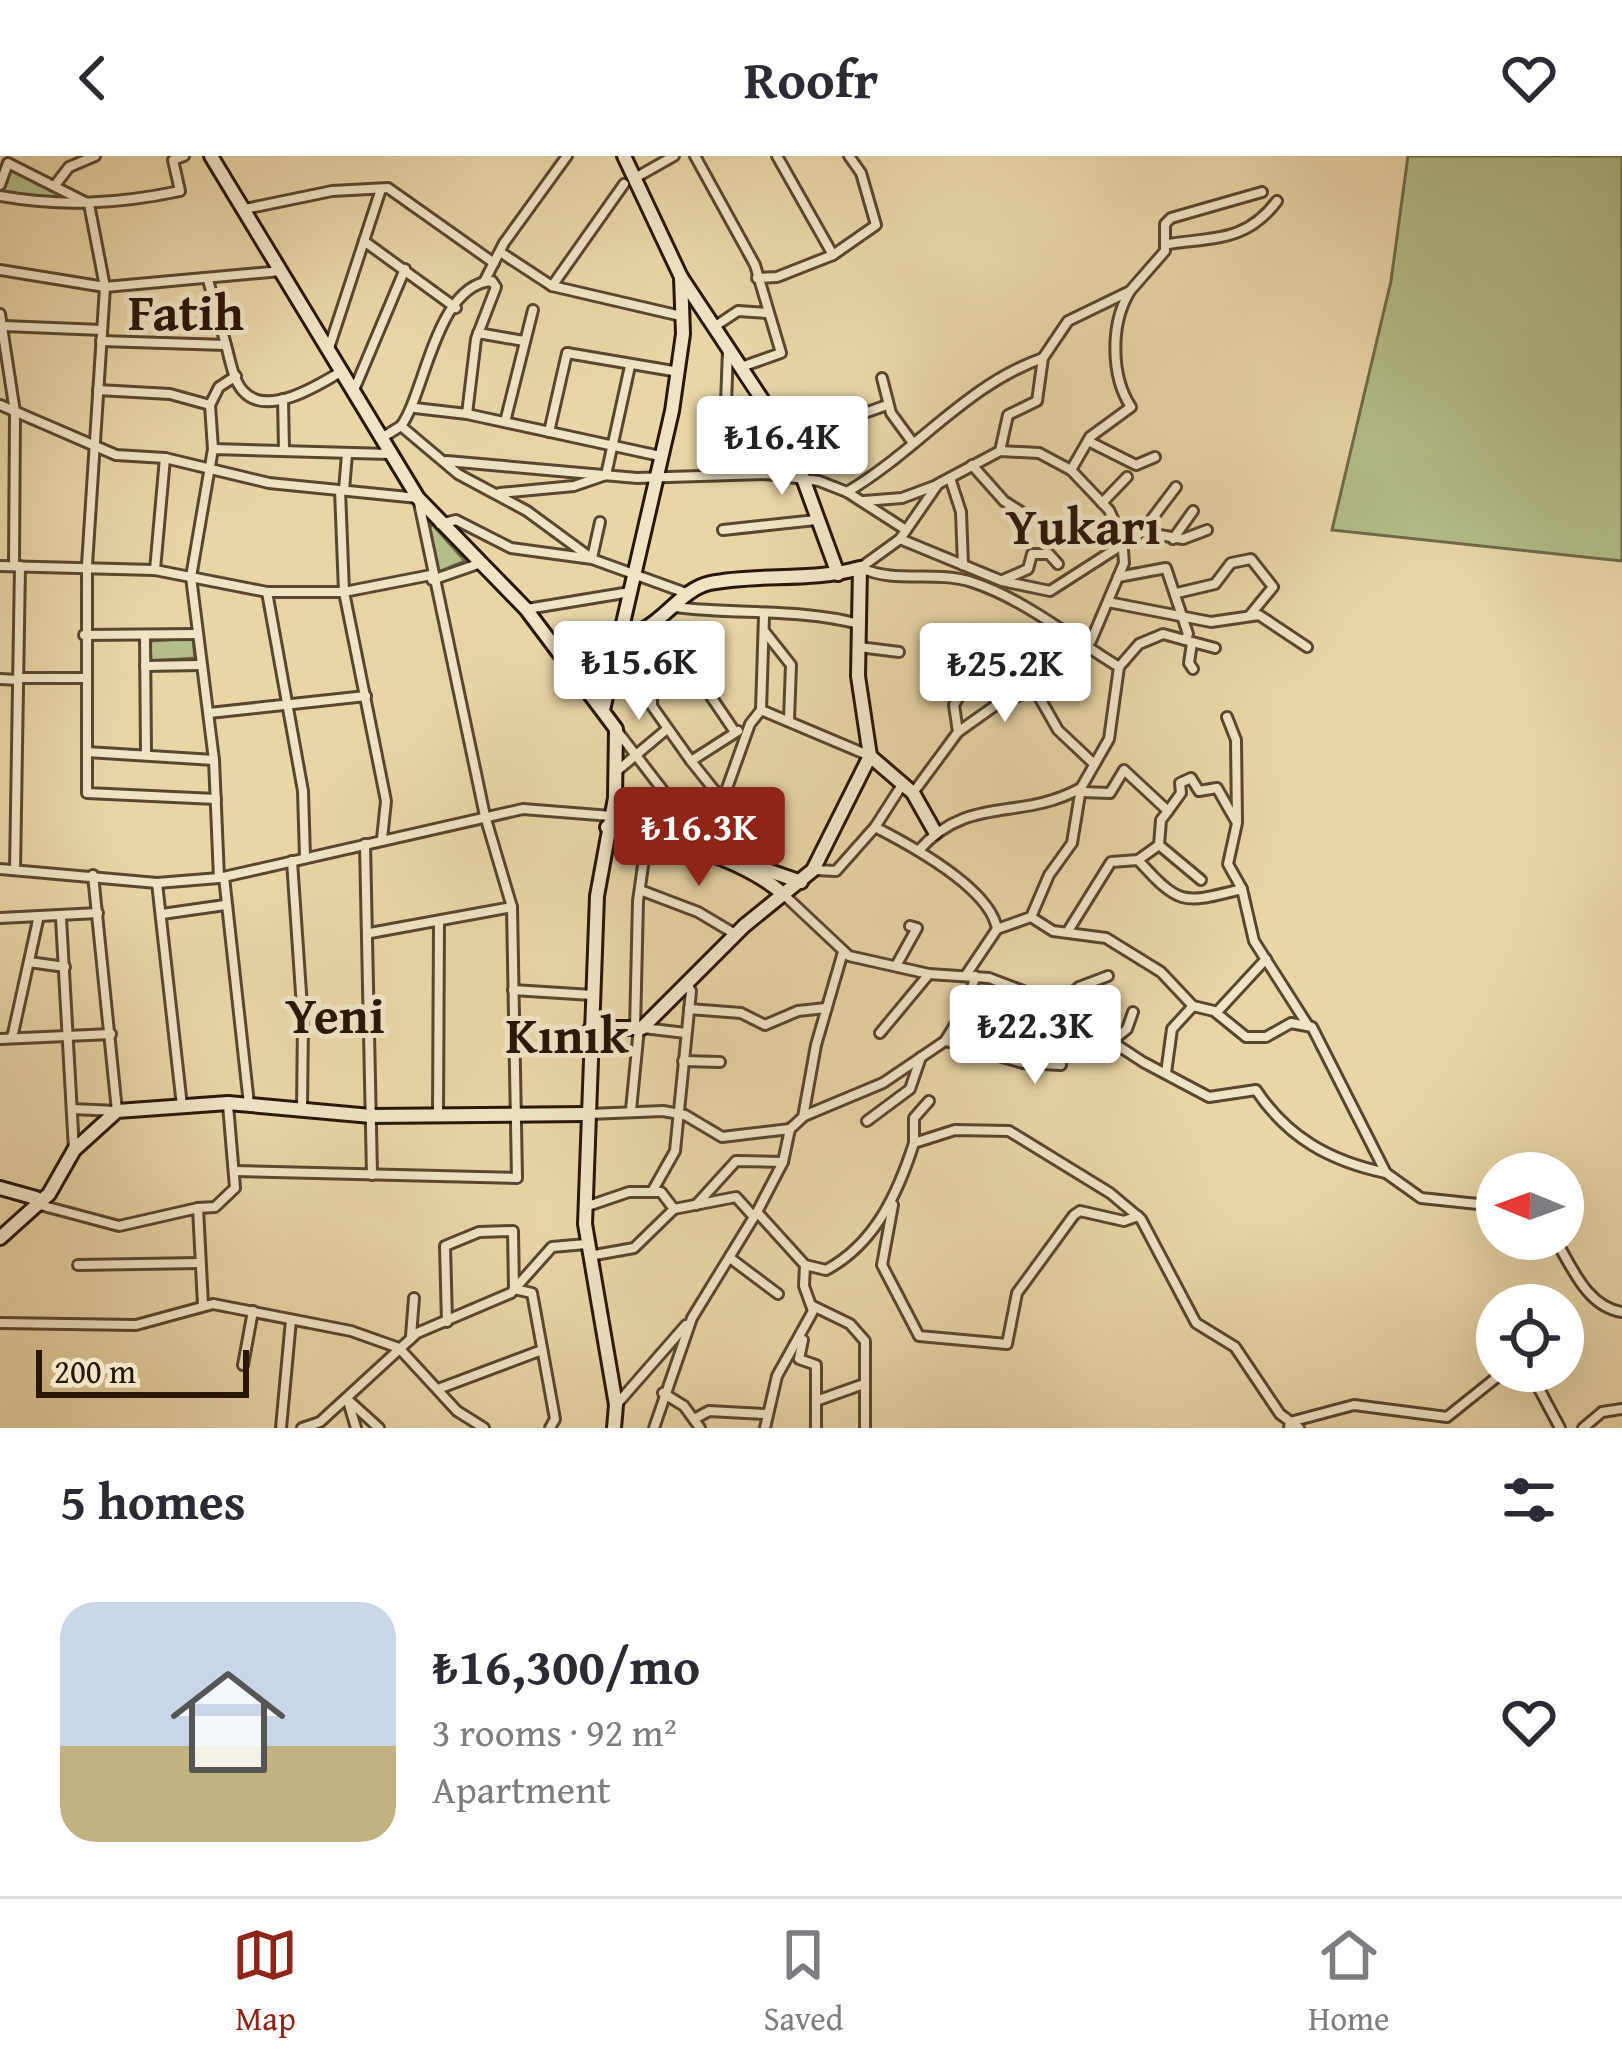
<!DOCTYPE html>
<html lang="en">
<head>
<meta charset="utf-8">
<style>
	body { margin:0; font-family:"Gentium Book Plus",serif; background:#f2f2f3; color:#2b2b33; height:100vh; display:flex; flex-direction:column; font-size:45px; white-space:nowrap }
	* { box-sizing:border-box; margin:0 }
	p { font-size:39px; color:#7c7c81 }
	.icon { flex:none; width:66px; height:66px; fill:none; stroke:currentColor; stroke-width:2; stroke-linecap:round; stroke-linejoin:round }
	.map { position:relative; height:1272px; overflow:hidden }
	.side { display:flex; flex-direction:column; background:#fff; flex:1 }
	.side>* { flex:none }
	.needle { width:78px; rotate:271deg }
	.buttons { position:absolute; left:1476px; top:996px; display:grid; gap:24px }
	.buttons a { display:grid; place-items:center; width:108px; height:108px; border-radius:50%; background:#fff; box-shadow:0 12px 48px #0002; font-size:60px }
	.scale { position:absolute; left:36px; bottom:30px; width:213px; box-sizing:border-box; padding-left:12px; border:6px solid #291608; border-top:0; font-size:33px; line-height:42px; white-space:nowrap; color:#291608; -webkit-text-stroke:9px #f1e4c6; paint-order:stroke }
	.price { position:absolute; translate:-50% -102px; padding:0 27px; border-radius:12px; background:#fff; color:#222; font-size:39px; line-height:78px; filter:drop-shadow(0 3px 6px #0008) }
	.price::after { content:''; position:absolute; left:50%; top:72px; width:36px; height:27px; margin-left:-18px; background:inherit; clip-path:polygon(0 0,100% 0,50% 100%) }
	.price.on { background:#8f2418; color:#fff }
	ul { padding:0; list-style:none }
	li { display:flex; align-items:center; gap:36px; height:300px; padding:0 60px }
	li span { display:grid; place-items:center; flex:none; width:336px; height:240px; border-radius:36px; color:#555 }
	li>.icon { margin-inline-start:auto }
	span .icon { width:144px; height:144px; fill:#fffc; stroke-width:1 }
	li b { font-size:51px }
	h2 { display:flex; justify-content:space-between; align-items:center; height:144px; padding:0 60px; font-size:51px }
	header { display:flex; justify-content:space-between; align-items:center; height:156px; padding:0 60px; background:#fff; font-size:54px; font-weight:600 }
	.menu { display:flex; justify-content:space-around; align-items:center; height:168px; border-top:3px solid #e1e1e2; background:#fff; font-size:33px; color:#7c7c81 }
	.menu a { display:grid; justify-items:center; gap:6px }
	.menu .on { color:#8f2418 }
	.map>svg:first-child { display:block }
</style>
</head>
<body>
<header><svg class="icon" aria-label="back" viewBox="0 0 24 24"><path d="M15 5l-7 7 7 7"/></svg>Roofr<svg class="icon" aria-label="heart" viewBox="0 0 24 24"><path d="M12 20l-8-8c-3-5 5-10 8-4 3-6 11-1 8 4z"/></svg></header>
<div class="map">
<svg width="1622" height="1272" viewBox="0 0 1622 1272">
	<rect width="100%" height="100%" fill="#e9d6a7"/>
	<filter id="stains"><feTurbulence type="fractalNoise" baseFrequency=".00167" numOctaves="4"/><feColorMatrix values="0 0 0 0 .2 0 0 0 0 .09 0 0 0 0 .02 0 0 0 .5 -.17"/></filter>
	<radialGradient id="worn" r=".72"><stop offset=".6" stop-color="#630" stop-opacity="0"/><stop offset="1" stop-color="#630" stop-opacity=".3"/></radialGradient>
	<!-- green -->
	<g fill="#b3be89" stroke="#6e6a48" stroke-width="3">
		<polygon points="1408,0 1622,0 1622,405 1332,374 1391,125"/>
		<polygon points="11,11 77,44 41,45 0,35"/>
		<polygon points="433,369 465,405 436,417 428,371"/>
		<polygon points="193,482 195,502 151,505 150,485"/>
	</g>
	<g fill="none" stroke-linecap="round" stroke-linejoin="round">
		<!-- street casing -->
		<g stroke="#594630" stroke-width="14">
			<g id="street">
				<polyline points="695,0 755,109 781,197 744,210"/>
				<polyline points="635,22 674,0"/>
				<polyline points="56,28 69,11 95,0"/>
				<polyline points="0,29 8,7 89,48 105,131 87,409 87,637 216,643"/>
				<path d="M0 40C62 51 118 48 180 35L173 4 184 0"/>
				<polyline points="245,53 332,35 388,32 494,107"/>
				<polyline points="364,85 456,152"/>
				<path d="M1169 88C1216 81 1247 85 1277 45"/>
				<polyline points="500,96 552,130 681,160"/>
				<polyline points="833,99 876,69 861,17 849,0"/>
				<polyline points="0,114 105,131 281,115"/>
				<polyline points="757,122 777,121 833,99 777,0"/>
				<polyline points="485,124 504,87 567,0"/>
				<polyline points="552,130 624,28"/>
				<polyline points="0,158 15,256 14,409"/>
				<polyline points="4,170 102,174"/>
				<polyline points="714,171 738,155 767,157"/>
				<polyline points="478,177 524,185"/>
				<polyline points="101,185 226,189 208,124"/>
				<path d="M226 189C230 203 233 224 243 235 267 262 319 229 342 215"/>
				<polyline points="329,192 381,33"/>
				<polyline points="882,222 891,257 913,287"/>
				<polyline points="98,234 170,238 210,249 213,293"/>
				<polyline points="354,234 405,113"/>
				<polyline points="283,243 284,294"/>
				<polyline points="0,249 116,299 165,302 269,327 418,342 485,660 512,751 517,1022 234,1015"/>
				<polyline points="210,249 219,231 236,220"/>
				<polyline points="415,252 467,258 660,300"/>
				<polyline points="505,266 533,154"/>
				<path d="M401 270C425 238 436 128 492 125L496 131 476 183 467 258"/>
				<polyline points="549,276 567,197 679,216"/>
				<polyline points="380,283 401,270 458,318 527,355 591,402"/>
				<polyline points="789,284 887,249"/>
				<polyline points="1088,285 1136,309 1155,301"/>
				<polyline points="1000,295 1008,259 1037,245 1043,202 1068,165 1130,135 1165,95 1165,68 1171,62 1262,36"/>
				<polyline points="724,300 728,194"/>
				<polyline points="447,305 637,322 766,318 819,325 847,336 906,374"/>
				<polyline points="972,309 1004,345 1029,361"/>
				<path d="M1071 314 1090 281 1131 251C1111 221 1110 169 1129 137"/>
				<polyline points="950,322 961,356 963,409"/>
				<polyline points="340,334 344,436 386,645 382,683"/>
				<polyline points="344,334 347,298"/>
				<path d="M847 336C917 295 966 229 1043 202"/>
				<polyline points="500,337 574,330 606,319 630,210"/>
				<polyline points="864,345 902,342 937,329"/>
				<polyline points="1102,347 1127,321"/>
				<polyline points="440,368 456,364 511,392 592,403 686,437"/>
				<polyline points="723,374 816,364"/>
				<polyline points="1142,376 1176,331"/>
				<polyline points="900,383 1002,425 1050,435 1142,376 1183,383 1207,374"/>
				<polyline points="1173,383 1193,355"/>
				<polyline points="592,402 600,366"/>
				<polyline points="0,410 155,414 267,436 344,436 431,419"/>
				<polyline points="860,412 900,383 938,328 1000,295 1039,297 1071,314 1109,354 1122,382 1124,407 1091,485 1032,534 996,549 958,576 913,637"/>
				<path d="M861 412C896 428 935 414 972 426 1024 443 1073 483 1119 511"/>
				<polyline points="155,414 165,302"/>
				<polyline points="432,424 481,407"/>
				<polyline points="1003,424 1028,413 1032,398 1049,398 1058,408"/>
				<polyline points="267,436 303,635 305,701"/>
				<polyline points="1177,437 1215,428 1231,407 1251,403 1273,431 1250,459"/>
				<polyline points="1108,446 1211,466 1259,459 1307,491"/>
				<path d="M675 451C737 459 798 452 859 468"/>
				<polyline points="527,453 630,436"/>
				<polyline points="640,475 672,516"/>
				<polyline points="765,476 791,509 789,564"/>
				<polyline points="84,479 197,478"/>
				<polyline points="145,479 146,598"/>
				<polyline points="1185,484 1215,492"/>
				<polyline points="1192,487 1189,507 1193,513"/>
				<polyline points="859,491 899,496"/>
				<polyline points="145,510 201,509"/>
				<polyline points="18,522 86,522"/>
				<polyline points="0,523 18,524"/>
				<polyline points="1034,532 1058,574 1093,607"/>
				<polyline points="761,554 870,600"/>
				<polyline points="209,557 366,540"/>
				<polyline points="1227,561 1236,584 1237,665"/>
				<polyline points="618,576 711,697"/>
				<polyline points="958,576 954,549 973,517 975,502"/>
				<polyline points="87,596 214,604"/>
				<polyline points="691,605 652,550 652,536 672,516 689,508 735,576"/>
				<polyline points="617,615 667,573"/>
				<polyline points="722,646 750,568 761,554 764,460"/>
				<path d="M875 671C910 689 990 732 997 773L966 819"/>
				<polyline points="365,688 372,1019"/>
				<polyline points="1159,689 1201,724"/>
				<path d="M919 694C970 638 1019 666 1081 632"/>
				<polyline points="711,696 727,684 739,665 691,605 738,575"/>
				<path d="M1138 704C1180 750 1182 748 1242 733L1228 708 1237 667 1217 632 1199 635 1191 622 1180 627 1181 637 1168 655"/>
				<polyline points="292,705 303,866 302,953"/>
				<polyline points="0,713 157,727 219,722 523,653 611,660"/>
				<polyline points="15,714 20,410"/>
				<polyline points="815,714 836,715 875,671 902,629"/>
				<polyline points="224,721 249,948"/>
				<polyline points="219,722 214,604 191,421 213,293 389,298"/>
				<polyline points="157,727 182,950"/>
				<polyline points="1242,733 1254,785 1307,868"/>
				<polyline points="640,734 698,756 735,778"/>
				<path d="M782 737 849 800 929 818 989 822 1050 845 1143 906 1209 941 1256 934C1288 982 1330 1005 1386 1017"/>
				<polyline points="162,758 225,749"/>
				<polyline points="1031,761 1053,775 1106,782 1161,816 1193,850 1214,855 1246,881 1266,881 1291,867 1312,871 1386,1017 1421,1042 1497,1050"/>
				<polyline points="0,762 98,757"/>
				<polyline points="61,762 74,994"/>
				<polyline points="997,773 1031,761 1049,719 1072,687 1081,632 1109,583 1119,511 1139,488 1163,478 1185,484 1188,478 1166,412 1118,421"/>
				<polyline points="1068,775 1111,706 1138,704 1159,689 1161,664 1168,655 1124,614 1110,637 1082,636"/>
				<polyline points="370,777 512,751"/>
				<polyline points="29,806 65,811"/>
				<polyline points="897,808 917,772 910,770"/>
				<polyline points="513,834 592,839"/>
				<polyline points="1058,850 1079,831 1108,820"/>
				<polyline points="689,853 741,857 765,869 798,855 826,852"/>
				<polyline points="1217,856 1266,803"/>
				<polyline points="643,872 686,877"/>
				<polyline points="635,873 638,745 647,681"/>
				<polyline points="880,877 929,818"/>
				<polyline points="12,882 38,764"/>
				<polyline points="0,883 111,878"/>
				<polyline points="946,885 1023,907 1061,909 1063,887 1076,860"/>
				<polyline points="1111,886 1127,873 1133,856"/>
				<polyline points="683,905 720,906"/>
				<polyline points="1166,917 1172,873 1193,850"/>
				<polyline points="72,953 117,955 93,719"/>
				<polyline points="631,954 639,872"/>
				<polyline points="589,958 663,955 685,959 722,981 790,973"/>
				<polyline points="438,959 439,766"/>
				<polyline points="804,960 883,927 945,885 969,846 975,820"/>
				<polyline points="867,965 910,933 921,901"/>
				<polyline points="914,985 914,962 929,945"/>
				<polyline points="653,1034 675,995 691,835 686,826"/>
				<polyline points="40,1049 119,1070 198,1052"/>
				<polyline points="696,1049 736,1005 783,1006"/>
				<polyline points="893,1049 882,1109 919,1180 1007,1188 1017,1137 1074,1059 1080,1055 1124,1065 1138,1060"/>
				<polyline points="588,1050 629,1036 661,1036 674,1053 736,1041 754,1061"/>
				<path d="M757 1056 805 1109 826 1114C875 1088 898 1037 914 987L955 974 1009 975 1110 1037 1141 1063 1196 1167 1235 1191 1280 1258 1299 1272"/>
				<path d="M1555 1083C1572 1111 1587 1151 1622 1156"/>
				<polyline points="589,1100 634,1092 674,1053"/>
				<polyline points="730,1102 778,1138"/>
				<polyline points="78,1109 200,1107"/>
				<polyline points="203,1149 198,1052 215,1051 235,1032 228,949"/>
				<polyline points="813,1150 850,1168 865,1185 865,1272"/>
				<polyline points="447,1166 445,1090 479,1076 513,1075 514,1133 532,1137 555,1263 550,1272"/>
				<polyline points="0,1167 136,1169 213,1148 351,1175 399,1192 457,1255 484,1272"/>
				<polyline points="411,1180 414,1142"/>
				<polyline points="803,1184 799,1203 816,1209 816,1272"/>
				<polyline points="243,1209 253,1155"/>
				<polyline points="438,1233 542,1194"/>
				<polyline points="663,1237 684,1250 700,1272"/>
				<polyline points="347,1243 379,1272"/>
				<polyline points="348,1245 356,1272"/>
				<polyline points="816,1245 861,1229"/>
				<polyline points="617,1248 686,1169"/>
				<polyline points="696,1262 709,1255 766,1258"/>
				<polyline points="281,1272 291,1164"/>
				<polyline points="302,1272 320,1266 417,1177 511,1137 552,1091 586,1088"/>
				<polyline points="654,1272 692,1162 757,1056 783,1006 790,973 803,961 816,889 843,796"/>
				<polyline points="765,1272 777,1220 813,1155 804,1130 805,1109"/>
				<polyline points="1289,1272 1290,1266 1354,1249 1447,1261 1497,1221 1511,1216 1536,1227 1560,1272"/>
				<polyline points="1583,1272 1602,1256 1622,1253"/>
			</g>
		</g>
		<!-- secondary casing -->
		<g stroke="#291608" stroke-width="18">
			<g id="secondary">
				<polyline points="211,0 418,342 526,453 616,573 615,642 597,740 585,1068 616,1249 614,1272"/>
				<polyline points="681,121 789,284 838,418"/>
				<path d="M623 479C658 478 677 434 710 427 760 417 810 426 860 412L858 520 870 600"/>
				<polyline points="603,554 672,255 683,178 681,121 624,0"/>
				<polyline points="870,600 913,637 935,676"/>
				<path d="M607 671C664 683 737 699 782 737"/>
				<polyline points="724,699 801,726"/>
				<polyline points="591,872 642,872 744,770 813,714 870,600"/>
				<polyline points="0,1032 36,1042 38,1048"/>
				<polyline points="0,1082 49,1038 74,994 117,955 228,947 371,960 585,958"/>
			</g>
		</g>
		<!-- street -->
		<use href="#street" stroke="#f1e4c6" stroke-width="8"/>
		<!-- secondary -->
		<use href="#secondary" stroke="#f1e4c6" stroke-width="12"/>
	</g>
	<g text-anchor="middle" stroke-width="10" stroke-linejoin="round" paint-order="stroke">
		<!-- district labels -->
		<g font-size="51" font-weight="bold" fill="#291608" stroke="#f1e4c6">
			<text x="186" y="174">Fatih</text>
			<text x="1083" y="388">Yukarı</text>
			<text x="335" y="877">Yeni</text>
			<text x="567" y="897">Kınık</text>
		</g>
	</g>
	<rect width="100%" height="100%" filter="url(#stains)"/>
	<rect width="100%" height="100%" fill="url(#worn)"/>
</svg>
<div class="buttons">
<a><svg class="needle" viewBox="-14 -14 28 28"><path d="M0-13l5 13h-10z" fill="#e53935"/><path d="M0 13l5-13h-10z" fill="#7c7c81"/></svg></a>
<a><svg class="icon" aria-label="locate" viewBox="0 0 24 24"><circle cx="12" cy="12" r="6"/><path d="M12 2v4M12 18v4M2 12h4M18 12h4"/></svg></a>
</div>
<div class="scale">200 m</div>
<b class="price" style="left:782px;top:342px">₺16.4K</b>
<b class="price" style="left:639px;top:567px">₺15.6K</b>
<b class="price" style="left:1005px;top:569px">₺25.2K</b>
<b class="price on" style="left:699px;top:733px">₺16.3K</b>
<b class="price" style="left:1035px;top:931px">₺22.3K</b>
</div>
<section class="side">
<h2>5 homes<svg class="icon" aria-label="filters" viewBox="0 0 24 24"><path d="M4 7h16M4 17h16"/><circle cx="9" cy="7" r="2"/><circle cx="15" cy="17" r="2"/></svg></h2>
<ul>
<li><span style="background:linear-gradient(#c9d6e8 60%,#c2b280 0)"><svg class="icon" aria-label="home" viewBox="0 0 24 24"><path d="M3 11l9-7 9 7M6 9v11h12V9"/></svg></span><div><b>₺16,300/mo</b><p>3 rooms · 92 m²</p><p>Apartment</p></div><svg class="icon" aria-label="heart" viewBox="0 0 24 24"><path d="M12 20l-8-8c-3-5 5-10 8-4 3-6 11-1 8 4z"/></svg></li>
</ul>
</section>
<nav class="menu">
<a class="on"><svg class="icon" aria-label="map" viewBox="0 0 24 24"><path d="M3 6l6-2 6 2 6-2v14l-6 2-6-2-6 2zM9 4v14M15 6v14"/></svg>Map</a>
<a><svg class="icon" aria-label="saved" viewBox="0 0 24 24"><path d="M7 4h10v16l-5-4-5 4z"/></svg>Saved</a>
<a><svg class="icon" aria-label="home" viewBox="0 0 24 24"><path d="M3 11l9-7 9 7M6 9v11h12V9"/></svg>Home</a>
</nav>
</body>
</html>
